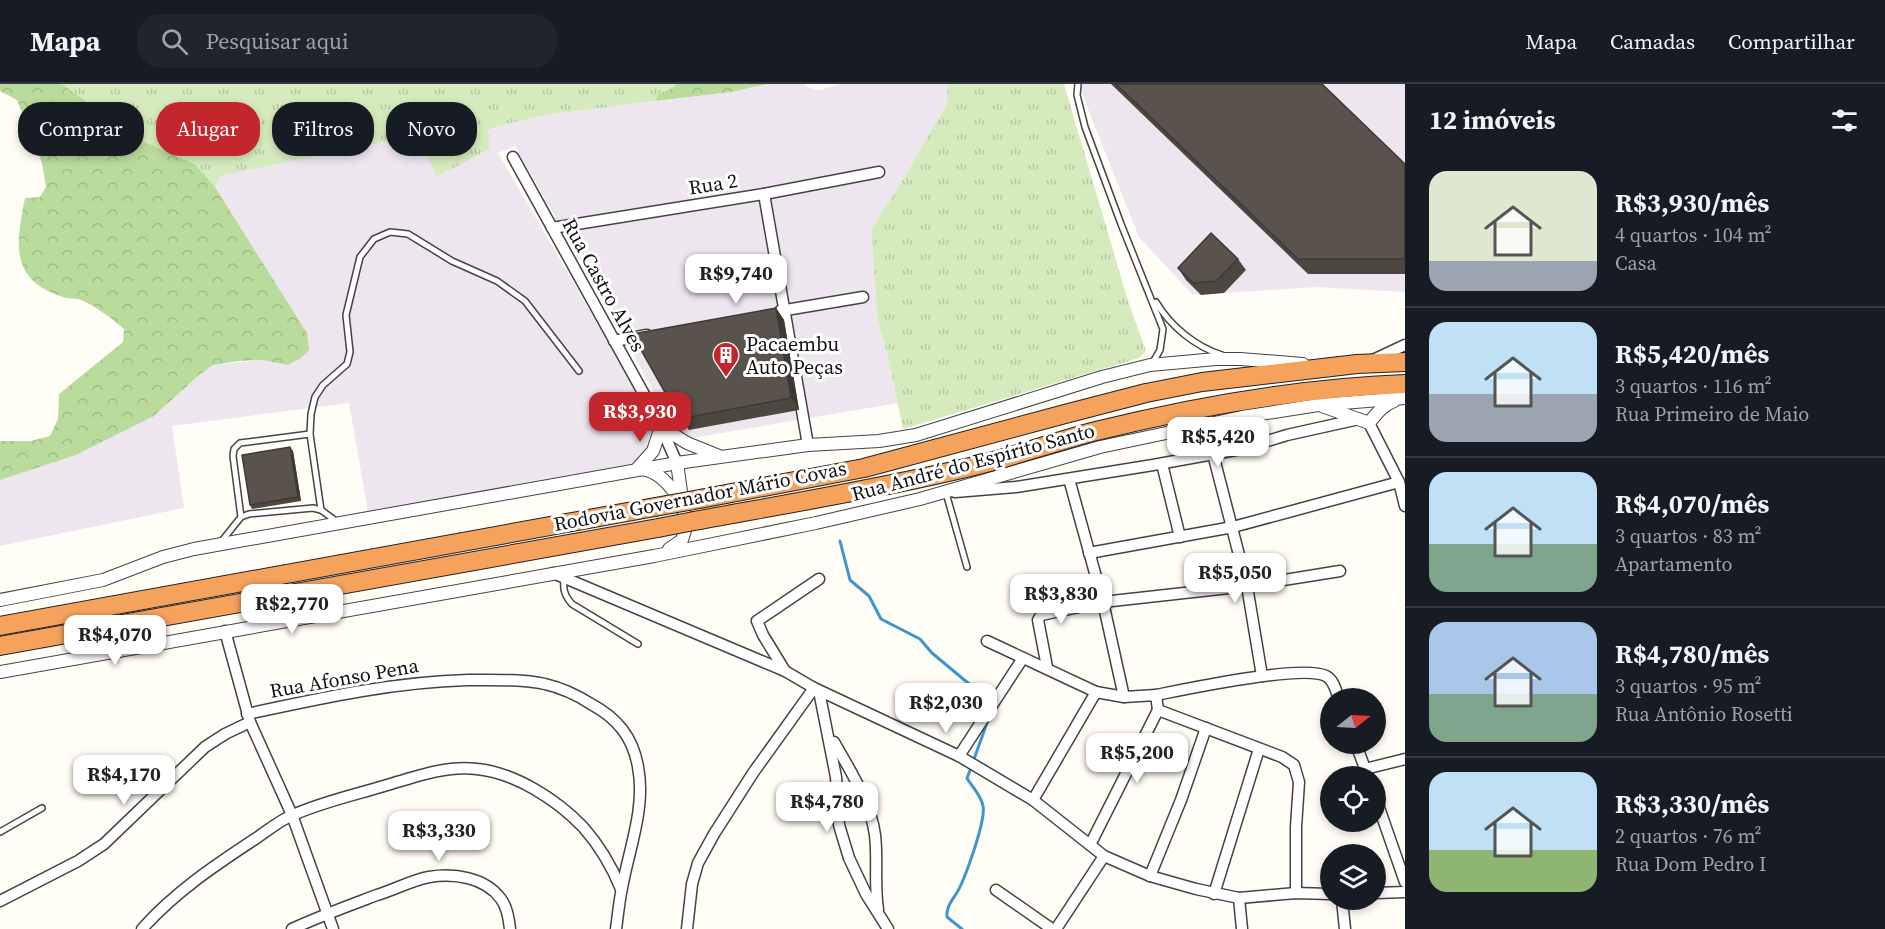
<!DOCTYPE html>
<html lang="pt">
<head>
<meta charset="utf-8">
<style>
	body { margin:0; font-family:"Source Serif 4",serif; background:#20242c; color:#f1f3f6; height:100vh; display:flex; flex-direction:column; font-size:22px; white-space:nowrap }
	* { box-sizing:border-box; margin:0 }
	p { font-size:20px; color:#9ea1a6 }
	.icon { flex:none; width:33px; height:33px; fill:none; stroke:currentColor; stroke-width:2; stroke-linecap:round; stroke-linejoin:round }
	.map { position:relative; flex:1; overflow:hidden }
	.side { display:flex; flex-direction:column; background:#171b24; width:480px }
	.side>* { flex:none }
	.top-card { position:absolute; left:18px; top:18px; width:570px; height:54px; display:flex; gap:12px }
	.needle { width:39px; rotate:72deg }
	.tools { position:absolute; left:1320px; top:604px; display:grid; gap:12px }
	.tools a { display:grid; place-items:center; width:66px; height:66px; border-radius:50%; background:#171b24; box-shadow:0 3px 9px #0003; font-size:30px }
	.price { position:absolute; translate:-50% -51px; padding:0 14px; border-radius:12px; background:#fff; color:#222; font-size:20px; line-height:39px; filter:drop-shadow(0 2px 3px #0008) }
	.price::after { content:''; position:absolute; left:50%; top:36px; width:18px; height:14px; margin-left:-9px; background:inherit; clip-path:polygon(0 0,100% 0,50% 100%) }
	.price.active { background:#c4262e; color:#fff }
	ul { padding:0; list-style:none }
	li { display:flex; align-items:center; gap:18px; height:150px; padding:0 24px }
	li+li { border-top:2px solid #363941 }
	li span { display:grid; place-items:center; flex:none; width:168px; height:120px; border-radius:18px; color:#555 }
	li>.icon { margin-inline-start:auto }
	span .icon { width:72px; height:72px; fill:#fffc; stroke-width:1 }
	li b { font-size:26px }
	h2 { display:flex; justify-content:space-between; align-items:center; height:72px; padding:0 24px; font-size:26px }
	.pill { padding:0 21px; border-radius:24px; background:#171b24; box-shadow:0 3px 9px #0003; font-size:21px; line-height:54px }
	.pill.active { background:#c4262e; color:#fff }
	header { display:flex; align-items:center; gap:36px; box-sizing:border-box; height:84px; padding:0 30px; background:#171b24; border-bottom:2px solid #363941 }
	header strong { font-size:28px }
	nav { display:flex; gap:33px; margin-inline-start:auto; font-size:21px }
	.search { width:420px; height:54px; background:#20242c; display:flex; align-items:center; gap:15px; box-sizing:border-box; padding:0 21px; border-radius:24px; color:#9ea1a6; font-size:22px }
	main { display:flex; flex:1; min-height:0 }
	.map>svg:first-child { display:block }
</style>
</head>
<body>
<header>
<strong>Mapa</strong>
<div class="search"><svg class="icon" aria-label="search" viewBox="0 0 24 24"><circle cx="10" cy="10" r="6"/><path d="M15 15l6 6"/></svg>Pesquisar aqui</div>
<nav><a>Mapa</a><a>Camadas</a><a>Compartilhar</a></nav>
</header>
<main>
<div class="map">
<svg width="1405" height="845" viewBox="0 0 1405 845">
	<defs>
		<pattern id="grass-tufts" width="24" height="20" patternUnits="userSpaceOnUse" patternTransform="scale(1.5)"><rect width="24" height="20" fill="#d5ebbd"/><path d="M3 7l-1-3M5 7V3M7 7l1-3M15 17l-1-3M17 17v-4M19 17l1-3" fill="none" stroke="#b6c8a1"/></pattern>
		<pattern id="forest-crowns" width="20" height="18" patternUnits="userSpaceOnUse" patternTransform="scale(1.5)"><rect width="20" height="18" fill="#b9dc9c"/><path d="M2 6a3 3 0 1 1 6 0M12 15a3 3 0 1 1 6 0" fill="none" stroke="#9ebc85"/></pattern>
	</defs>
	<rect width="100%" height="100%" fill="#fffdf5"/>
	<!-- industrial -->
	<g fill="#eee6ef">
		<polygon points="768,0 804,0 810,4 820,6 840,0 948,0 946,21 895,109 871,145 878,239 887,268 898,319 692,354 674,343 515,62 498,69 651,332 654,345 652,359 638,377 631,381 368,428 349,319 172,342 184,424 0,462 0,396 76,371 154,332 199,291 213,281 262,276 288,281 307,249 215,103 220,92 414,52 422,59 437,93 453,84 487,56 488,45 497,42 547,31 731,8"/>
		<polygon points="1078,0 1405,0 1405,208 1316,203 1193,211 1139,153"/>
	</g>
	<!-- grass -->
	<g fill="url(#grass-tufts)">
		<polygon points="62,0 677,0 672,4 657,11 656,17 547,31 497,42 488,46 489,65 437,93 422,59 414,52 220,92 215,103 196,81 138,55"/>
		<polygon points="948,0 1064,0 1128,217 1146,267 1139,274 903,345 887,268 878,239 871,145 895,109 946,21"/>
	</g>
	<!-- forest -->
	<g fill="url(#forest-crowns)">
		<path d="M0 0H62L138 55 196 81 215 103 307 249 309 266 301 274 288 281 262 276 239 277 213 281 199 291 154 332 76 371 0 396V357H31L50 352 58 335 59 310 123 258 124 245C111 234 96 222 81 216 75 214 68 215 63 213 9 196 16 159 25 114L40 113 46 103 42 79 17 16 0 7Z"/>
		<polygon points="677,0 768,0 731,8 656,17 657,11 672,4"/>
	</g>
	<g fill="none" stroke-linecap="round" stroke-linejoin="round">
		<!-- stream -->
		<g stroke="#3f96cf" stroke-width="3">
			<polyline points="840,457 850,496 869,512 881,535 920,555 932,569 992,619"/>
			<polyline points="973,678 988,636"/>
			<path d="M962 845 947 833C946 820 955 814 960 803 967 788 986 736 983 722 981 711 972 703 967 694L971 684"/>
		</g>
		<!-- service casing -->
		<g stroke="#444" stroke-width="8">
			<g id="service">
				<polyline points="1078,0 1077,11 1085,43 1121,140 1163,245 1160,266 1152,280"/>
				<path d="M1156 218C1170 242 1196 263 1222 271"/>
				<polyline points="310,350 311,330 315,313 323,301 347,280 350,268 346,231 360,173 374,155 390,148 408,150 452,177 497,197 525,217 579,287"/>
				<polyline points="946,409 967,483"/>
				<polyline points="241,433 233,372 234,365 240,359 310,350 321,426"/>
				<polyline points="221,458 241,433 249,430 313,424 321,426 336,437"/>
				<path d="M564 494C563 505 564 511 572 520L638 560"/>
				<polyline points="0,748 42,724"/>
			</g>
		</g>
		<!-- minor casing -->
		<g stroke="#444" stroke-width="13">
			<g id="minor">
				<polyline points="513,73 656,332 677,379"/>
				<polyline points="764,110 808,361"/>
				<polyline points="552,144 764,110 879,88"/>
				<polyline points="780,227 863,213"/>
				<polyline points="614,257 647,251"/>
				<polyline points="1373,276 1405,261"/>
				<polyline points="1369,339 1399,398 1405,422"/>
				<polyline points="1213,370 1247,502 1262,592"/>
				<polyline points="1162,380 1180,453"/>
				<polyline points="1069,395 1103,518 1124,613"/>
				<polyline points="955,408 1016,403 1153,381 1241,365 1287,351 1359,335"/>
				<polyline points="1089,469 1233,443 1399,398"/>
				<polyline points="553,489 785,587 814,604 959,672 1033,716 1104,772 1150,792 1196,805 1239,814 1296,809 1330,810"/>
				<polyline points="225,547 250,638 292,731 333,845"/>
				<polyline points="987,557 1096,608 1124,613 1156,611 1158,626 1282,673 1294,681 1299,698 1296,743 1296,809"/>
				<polyline points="1047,583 1038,536 1041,531 1103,518 1247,502 1340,487"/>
				<polyline points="785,587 763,551 757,537 819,495"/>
				<polyline points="819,607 836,693 839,741 849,774 866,810 888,845"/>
				<path d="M1156 611C1186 605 1303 580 1326 592 1334 596 1336 607 1339 615"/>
				<path d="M247 630C321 614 393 598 468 596 494 596 520 595 545 600 562 604 577 611 591 620 617 634 633 653 638 683 646 723 629 765 622 804 619 818 618 831 616 845"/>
				<path d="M834 658C850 686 871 719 875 751 878 776 874 801 878 825"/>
				<polyline points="1356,660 1368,693"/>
				<polyline points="959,672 1023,574"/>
				<polyline points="1365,685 1405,675"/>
				<polyline points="1376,715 1405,798"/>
				<polyline points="1033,716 1096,608"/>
				<polyline points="1090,761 1158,626"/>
				<polyline points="1150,792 1181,716 1206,644"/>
				<polyline points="996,806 1052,845"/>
				<polyline points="1376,809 1405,808"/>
				<polyline points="1214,810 1259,665"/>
				<polyline points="1239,814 1242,845"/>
				<polyline points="1342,816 1345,845"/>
				<polyline points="0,817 78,777 104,760 205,663 225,650 250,638"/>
				<path d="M142 845C175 808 214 782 255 755 267 747 280 736 293 731 322 718 354 711 384 702 414 693 446 681 477 685 516 689 557 716 583 743 599 761 612 783 621 805"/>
				<path d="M292 845C320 832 348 822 377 811 394 806 412 796 429 793 454 789 485 793 501 815 507 823 509 835 510 845"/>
				<polyline points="687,845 692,800 698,779 714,750 753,689 814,604"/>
				<polyline points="1056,845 1104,772"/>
			</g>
		</g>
		<!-- tertiary casing -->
		<g stroke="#444" stroke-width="14">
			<g id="tertiary">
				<path d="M1322 322 1369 339C1376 330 1383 321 1394 317"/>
				<polyline points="637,385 653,367 661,343 687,359 719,372"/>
				<path d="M642 385C661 388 670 403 681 416"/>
				<polyline points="669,465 682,456 686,443 677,379"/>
				<polyline points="0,516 103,496 163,473 194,465 677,379 808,361 879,357 916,351 1102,293 1150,281 1216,275 1240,275 1303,280"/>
				<polyline points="0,588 654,472 816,439 920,415 1100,363 1242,333 1318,321 1405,314"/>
			</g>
		</g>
		<!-- motorway casing -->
		<g stroke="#222" stroke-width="20">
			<g id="motorway">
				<polyline points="689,417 864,384 1065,330 1146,309 1202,298 1357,280 1405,278"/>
				<path d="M694 437C786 420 878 405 970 383 1012 373 1054 358 1096 347 1197 322 1301 304 1405 300"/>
				<polyline points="0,542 655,423"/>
				<polyline points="0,562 658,444"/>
			</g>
		</g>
		<!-- service -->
		<use href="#service" stroke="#fff" stroke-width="5"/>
		<!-- minor -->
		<use href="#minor" stroke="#fff" stroke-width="10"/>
		<!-- tertiary -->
		<use href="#tertiary" stroke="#fff" stroke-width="12"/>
		<!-- motorway -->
		<use href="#motorway" stroke="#f5a25d" stroke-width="18"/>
		<!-- motorway-bridge casing -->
		<g stroke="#222" stroke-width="20" stroke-linecap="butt">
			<g id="motorway-bridge">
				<polyline points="655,423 689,417"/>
				<polyline points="658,444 694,437"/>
			</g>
		</g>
		<!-- motorway-bridge -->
		<use href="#motorway-bridge" stroke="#f5a25d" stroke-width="18"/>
	</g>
	<!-- wall -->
	<g fill="#4d4742">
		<polygon points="1111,0 1322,0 1405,80 1405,190 1308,190"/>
		<polygon points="1238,175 1246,186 1224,209 1201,211 1186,196 1178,184"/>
		<polygon points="776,224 784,236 799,326 689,346 680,335"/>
		<polygon points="293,367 301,417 252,425 250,421"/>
	</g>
	<!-- shaded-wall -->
	<g fill="#3f3936">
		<polygon points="776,224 784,236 799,326 791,314"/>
		<polygon points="290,363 293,367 301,417 298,413"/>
	</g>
	<!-- building -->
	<g fill="#5a524d" stroke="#3f3936" stroke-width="1.5">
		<polygon points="1116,0 1322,0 1405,80 1405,175 1298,175"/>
		<polygon points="1211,149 1238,175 1216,197 1193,199 1178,184"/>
		<polygon points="776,224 791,314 680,335 632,250"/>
		<polygon points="290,363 298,413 250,421 242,371"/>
	</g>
	<!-- icons -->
	<defs>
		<g id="building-pin" transform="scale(1.35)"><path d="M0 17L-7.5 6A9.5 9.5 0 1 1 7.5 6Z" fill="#c4262e" stroke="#fff"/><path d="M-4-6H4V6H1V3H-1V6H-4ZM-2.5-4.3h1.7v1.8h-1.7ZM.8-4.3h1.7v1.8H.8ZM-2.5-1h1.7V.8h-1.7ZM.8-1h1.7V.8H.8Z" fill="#fff"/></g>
	</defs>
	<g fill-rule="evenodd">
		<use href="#building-pin" x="726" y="271"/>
	</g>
	<g text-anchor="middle" stroke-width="6" stroke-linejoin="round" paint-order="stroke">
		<!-- street labels -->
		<g font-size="20" fill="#111" stroke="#fff">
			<text transform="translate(713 100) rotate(-9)" y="7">Rua 2</text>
			<text transform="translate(604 201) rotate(61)" y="7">Rua Castro Alves</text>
			<text transform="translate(973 378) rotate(-15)" y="7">Rua André do Espírito Santo</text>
			<text transform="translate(700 412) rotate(-11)" y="7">Rodovia Governador Mário Covas</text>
			<text transform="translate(344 594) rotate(-10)" y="7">Rua Afonso Pena</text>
		</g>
		<!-- poi labels -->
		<g font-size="20" fill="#111" stroke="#fff" text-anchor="start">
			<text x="746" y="267">Pacaembu<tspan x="746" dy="23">Auto Peças</tspan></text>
		</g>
	</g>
</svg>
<div class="tools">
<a><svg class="needle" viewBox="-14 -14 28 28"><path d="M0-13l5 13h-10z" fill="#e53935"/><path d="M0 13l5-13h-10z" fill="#9ea1a6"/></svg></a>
<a><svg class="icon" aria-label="locate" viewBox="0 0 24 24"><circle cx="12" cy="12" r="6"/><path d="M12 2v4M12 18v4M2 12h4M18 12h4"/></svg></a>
<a><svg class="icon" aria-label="layers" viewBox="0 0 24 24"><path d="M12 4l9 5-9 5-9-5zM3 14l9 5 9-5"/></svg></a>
</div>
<b class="price" style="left:736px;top:221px">R$9,740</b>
<b class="price active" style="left:640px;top:359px">R$3,930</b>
<b class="price" style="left:1218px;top:384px">R$5,420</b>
<b class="price" style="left:1235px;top:520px">R$5,050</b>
<b class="price" style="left:1061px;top:541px">R$3,830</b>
<b class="price" style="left:292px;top:551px">R$2,770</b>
<b class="price" style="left:115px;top:582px">R$4,070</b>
<b class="price" style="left:946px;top:650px">R$2,030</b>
<b class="price" style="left:1137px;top:700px">R$5,200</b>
<b class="price" style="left:124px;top:722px">R$4,170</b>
<b class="price" style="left:827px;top:749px">R$4,780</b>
<b class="price" style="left:439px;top:778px">R$3,330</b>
<div class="top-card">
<a class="pill">Comprar</a>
<a class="pill active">Alugar</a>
<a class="pill">Filtros</a>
<a class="pill">Novo</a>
</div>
</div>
<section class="side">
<h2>12 imóveis<svg class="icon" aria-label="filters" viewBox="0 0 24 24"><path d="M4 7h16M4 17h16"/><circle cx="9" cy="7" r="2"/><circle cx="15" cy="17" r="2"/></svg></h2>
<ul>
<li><span style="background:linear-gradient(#dfe7d0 75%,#9aa5b1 0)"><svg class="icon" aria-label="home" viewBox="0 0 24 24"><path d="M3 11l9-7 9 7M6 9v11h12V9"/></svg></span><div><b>R$3,930/mês</b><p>4 quartos · 104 m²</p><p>Casa</p></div></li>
<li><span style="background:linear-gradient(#bfe0f5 60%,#9aa5b1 0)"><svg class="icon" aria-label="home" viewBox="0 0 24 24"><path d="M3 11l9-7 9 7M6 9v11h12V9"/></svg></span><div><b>R$5,420/mês</b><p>3 quartos · 116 m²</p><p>Rua Primeiro de Maio</p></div></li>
<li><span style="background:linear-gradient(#bfe0f5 60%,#7fa58c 0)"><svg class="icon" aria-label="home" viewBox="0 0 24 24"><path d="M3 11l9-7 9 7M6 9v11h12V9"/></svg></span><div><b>R$4,070/mês</b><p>3 quartos · 83 m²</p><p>Apartamento</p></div></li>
<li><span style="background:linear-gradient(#a9c7e8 60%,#7fa58c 0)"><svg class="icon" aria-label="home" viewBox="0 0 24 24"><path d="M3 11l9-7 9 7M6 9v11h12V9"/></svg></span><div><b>R$4,780/mês</b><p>3 quartos · 95 m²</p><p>Rua Antônio Rosetti</p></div></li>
<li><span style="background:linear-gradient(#bfe0f5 65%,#8fb573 0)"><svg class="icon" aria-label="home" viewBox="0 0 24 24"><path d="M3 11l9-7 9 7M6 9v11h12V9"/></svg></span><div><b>R$3,330/mês</b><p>2 quartos · 76 m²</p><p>Rua Dom Pedro I</p></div></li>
</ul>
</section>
</main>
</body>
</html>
